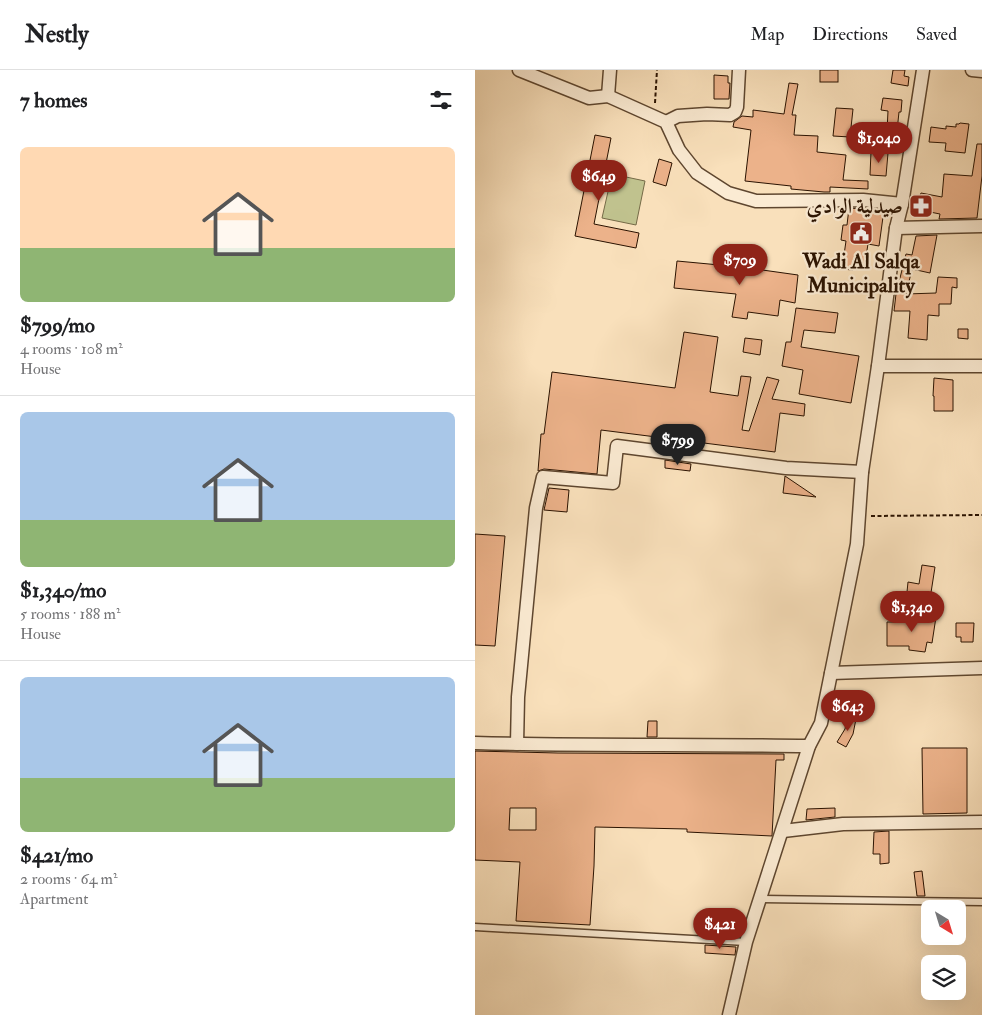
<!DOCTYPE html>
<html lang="en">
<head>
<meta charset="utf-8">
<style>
	body { margin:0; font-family:"IM FELL Double Pica",Amiri,serif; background:#f2f2f2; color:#202124; height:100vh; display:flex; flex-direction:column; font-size:19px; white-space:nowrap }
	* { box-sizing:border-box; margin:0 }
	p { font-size:16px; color:#757577 }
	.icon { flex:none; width:28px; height:28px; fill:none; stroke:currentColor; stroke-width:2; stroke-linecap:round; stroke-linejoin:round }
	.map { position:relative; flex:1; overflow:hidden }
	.details { display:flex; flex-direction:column; background:#fff; width:475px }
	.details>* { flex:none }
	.needle { width:32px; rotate:142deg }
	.controls { position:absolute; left:446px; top:830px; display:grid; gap:10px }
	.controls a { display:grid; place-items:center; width:45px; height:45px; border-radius:8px; background:#fff; box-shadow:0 5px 20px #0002; font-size:25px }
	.price { position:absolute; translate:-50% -42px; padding:0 11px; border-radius:18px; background:#8f2418; color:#fff; font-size:16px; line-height:32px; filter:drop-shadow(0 1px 2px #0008) }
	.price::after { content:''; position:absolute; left:50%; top:30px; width:15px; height:11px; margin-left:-8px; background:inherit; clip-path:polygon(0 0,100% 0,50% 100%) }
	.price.selected { background:#222; color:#fff }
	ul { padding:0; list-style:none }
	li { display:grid; align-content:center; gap:10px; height:265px; padding:0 20px }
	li+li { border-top:1px solid #e0e0e0 }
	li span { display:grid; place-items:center; height:155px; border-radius:8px; color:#555 }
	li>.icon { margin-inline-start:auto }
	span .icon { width:90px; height:90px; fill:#fffc; stroke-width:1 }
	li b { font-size:21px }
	h2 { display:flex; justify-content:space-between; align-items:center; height:60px; padding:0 20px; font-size:21px }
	header { display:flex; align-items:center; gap:30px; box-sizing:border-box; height:70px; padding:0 25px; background:#fff; border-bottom:1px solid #e0e0e0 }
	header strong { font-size:24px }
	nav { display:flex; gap:28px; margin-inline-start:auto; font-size:18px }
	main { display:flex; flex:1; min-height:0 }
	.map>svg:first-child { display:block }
</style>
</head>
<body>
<header>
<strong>Nestly</strong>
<nav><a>Map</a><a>Directions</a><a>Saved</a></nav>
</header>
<main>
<section class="details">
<h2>7 homes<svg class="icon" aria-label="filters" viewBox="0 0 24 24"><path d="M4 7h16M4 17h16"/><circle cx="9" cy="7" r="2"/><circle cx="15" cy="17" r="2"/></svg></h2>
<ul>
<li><span style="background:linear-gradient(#ffd9b3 65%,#8fb573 0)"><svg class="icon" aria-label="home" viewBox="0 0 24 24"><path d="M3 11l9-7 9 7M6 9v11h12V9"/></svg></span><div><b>$799/mo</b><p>4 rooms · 108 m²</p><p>House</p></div></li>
<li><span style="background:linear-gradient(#a9c7e8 70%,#8fb573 0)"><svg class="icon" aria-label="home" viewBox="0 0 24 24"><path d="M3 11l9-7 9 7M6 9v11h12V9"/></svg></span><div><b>$1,340/mo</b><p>5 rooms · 188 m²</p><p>House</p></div></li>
<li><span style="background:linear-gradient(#a9c7e8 65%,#8fb573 0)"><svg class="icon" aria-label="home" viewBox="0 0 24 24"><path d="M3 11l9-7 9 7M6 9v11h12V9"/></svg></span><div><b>$421/mo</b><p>2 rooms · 64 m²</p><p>Apartment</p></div></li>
</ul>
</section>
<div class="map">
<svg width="507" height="945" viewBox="0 0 507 945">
	<rect width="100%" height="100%" fill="#f9e0bb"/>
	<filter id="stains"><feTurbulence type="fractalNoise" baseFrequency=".004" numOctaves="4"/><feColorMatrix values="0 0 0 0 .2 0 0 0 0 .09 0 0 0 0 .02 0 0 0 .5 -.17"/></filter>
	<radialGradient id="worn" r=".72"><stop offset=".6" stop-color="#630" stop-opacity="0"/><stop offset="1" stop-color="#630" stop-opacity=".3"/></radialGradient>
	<!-- green -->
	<polygon fill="#c0c28e" stroke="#756a47" points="137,104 170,111 161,155 127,148"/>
	<!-- building -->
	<g fill="#ecb28a" stroke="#2a1200" fill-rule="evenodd">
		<rect x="345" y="0" width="18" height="12"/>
		<polygon points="418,0 430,0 429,6 434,7 433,16 416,13"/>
		<polygon points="239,5 253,6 253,13 255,13 254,29 239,29"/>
		<polygon points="314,13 323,14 317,45 321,45 319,65 343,66 342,82 371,85 368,110 393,111 393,119 355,117 355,122 349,122 316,119 316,116 270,111 276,60 258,57 259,52 267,46 278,47 278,40 309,44"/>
		<polygon points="408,28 427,30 426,42 424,42 422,61 412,61 413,41 406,40"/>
		<polygon points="361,38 378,39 375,67 358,66"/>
		<polygon points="485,53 494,54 490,83 470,81 471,73 454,72 456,57 471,59 471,56 481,57 481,54 484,54"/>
		<polygon points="120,65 136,68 119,154 164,163 161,178 100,166"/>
		<polygon points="502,74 507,74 507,106 502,148 464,149 465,144 435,138 438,127 444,128 446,123 467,127 469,104 497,106"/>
		<polygon points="396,82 413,83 411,106 395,105"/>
		<polygon points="184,89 197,93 191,116 178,112"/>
		<polygon points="374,138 401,140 407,143 408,147 404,176 393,174 389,199 378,197 378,200 367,199 371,171 366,170 368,155 372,155"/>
		<polygon points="462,165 455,203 437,199 431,224 461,223 463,207 482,208 482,218 477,217 476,234 464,234 464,246 453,245 452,270 433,268 435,241 419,241 421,224 431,184 437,185 441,166"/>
		<polygon points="202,191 266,197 323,205 320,233 305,230 303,246 273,242 272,249 257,247 261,224 199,218"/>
		<polygon points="321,238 363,243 360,263 329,260 326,277 384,286 376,333 324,324 328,300 307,296 311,272 316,272"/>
		<polygon points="483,259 493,259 493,269 483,268"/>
		<polygon points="209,262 243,267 235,322 263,326 266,306 276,307 267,360 274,361 292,307 304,310 297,329 330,334 329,346 305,343 300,382 126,360 122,404 69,399 63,401 66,364 69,364 77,302 200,318"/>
		<polygon points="270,268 287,270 285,285 268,282"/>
		<polygon points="459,308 478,310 478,341 459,341 459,326 458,326"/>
		<polygon points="190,390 216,394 215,401 190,398"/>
		<polygon points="310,406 341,427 308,423"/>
		<polygon points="74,418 94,420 92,442 69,440"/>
		<polygon points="0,464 30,466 20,576 0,575"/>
		<polygon points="447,495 460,497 455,529 442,527 443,523 432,522 433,512 444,514"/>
		<polygon points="442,544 461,547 457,573 452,572 450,582 434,580 434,576 412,576 412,552 441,552"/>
		<polygon points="481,553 499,553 498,572 486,572 486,567 481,567"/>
		<polygon points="372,647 381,649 378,664 371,677 362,672 370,659"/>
		<polygon points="173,651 182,651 182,667 172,667"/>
		<polygon points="447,678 492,678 492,743 448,744"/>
		<path d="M0 681 83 683 309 684V690H301L297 766 212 762V759L120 757 119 796 115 855 41 851 45 792 0 790ZM35 738H61V760H34Z"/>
		<polygon points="360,738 360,747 331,750 332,739"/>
		<polygon points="414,761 414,793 405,794 405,784 398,784 399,762"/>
		<polygon points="447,801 450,826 442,826 439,802"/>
		<polygon points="230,875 261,877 260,885 230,883"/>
	</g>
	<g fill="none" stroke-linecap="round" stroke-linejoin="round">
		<!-- service casing -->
		<g stroke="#5e462f" stroke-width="9">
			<g id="service">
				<polyline points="285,829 507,832"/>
				<polyline points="0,857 271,872"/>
			</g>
		</g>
		<!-- minor casing -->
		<g stroke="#5e462f" stroke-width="15">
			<g id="minor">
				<polyline points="44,0 114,28 133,26 191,52 204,80 222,103 253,123 281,131 388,130 427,134"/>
				<polyline points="497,0 507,1"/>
				<polyline points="133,26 135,0"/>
				<polyline points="191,52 203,46 232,44 255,45 260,42 262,37 264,0"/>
				<polyline points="421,158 507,156"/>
				<polyline points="403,296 507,296"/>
				<polyline points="356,603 507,598"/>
				<path d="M0 673C111 676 223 674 334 676"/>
				<polyline points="42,674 43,627 61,438 68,407 138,413 142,376 311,398 387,402"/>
				<polyline points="308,761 368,754 507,752"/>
				<polyline points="254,945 271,872 334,676 346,653 382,474 387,402 403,296 421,158 427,134 448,0"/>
			</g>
		</g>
		<!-- path -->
		<g stroke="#2a1200" stroke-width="2" stroke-dasharray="4 2.5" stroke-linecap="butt">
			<polyline points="180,33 182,0"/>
			<polyline points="396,446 507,445"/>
		</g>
		<!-- service -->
		<use href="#service" stroke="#fbebd3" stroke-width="6"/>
		<!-- minor -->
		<use href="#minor" stroke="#fbebd3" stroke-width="12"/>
	</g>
	<!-- icons -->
	<defs>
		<g id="pharmacy-square" transform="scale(1.25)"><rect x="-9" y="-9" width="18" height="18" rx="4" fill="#8f2418" stroke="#fbebd3"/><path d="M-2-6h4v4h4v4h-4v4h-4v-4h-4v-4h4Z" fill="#fff"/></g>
		<g id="civic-square" transform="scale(1.25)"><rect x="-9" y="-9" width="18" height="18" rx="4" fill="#8f2418" stroke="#fbebd3"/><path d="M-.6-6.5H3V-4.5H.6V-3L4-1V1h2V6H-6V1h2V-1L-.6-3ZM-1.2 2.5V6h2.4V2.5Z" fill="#fff"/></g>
	</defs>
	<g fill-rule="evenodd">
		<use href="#pharmacy-square" x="446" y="136"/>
		<use href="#civic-square" x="386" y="163"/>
	</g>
	<g text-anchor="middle" stroke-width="4.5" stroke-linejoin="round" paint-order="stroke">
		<!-- poi labels -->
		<g font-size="21" font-weight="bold" fill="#2a1200" stroke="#fbebd3" text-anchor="end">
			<text x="428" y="143">صيدلية الوادي</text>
			<text x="386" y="198" text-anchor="middle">Wadi Al Salqa<tspan x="386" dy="24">Municipality</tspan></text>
		</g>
	</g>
	<rect width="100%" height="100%" filter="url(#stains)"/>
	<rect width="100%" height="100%" fill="url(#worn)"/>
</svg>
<div class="controls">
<a><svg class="needle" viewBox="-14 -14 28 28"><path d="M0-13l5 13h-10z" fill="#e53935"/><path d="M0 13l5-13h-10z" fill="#757577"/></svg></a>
<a><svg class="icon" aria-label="layers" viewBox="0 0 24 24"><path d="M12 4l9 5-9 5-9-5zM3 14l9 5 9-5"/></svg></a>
</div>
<b class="price" style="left:404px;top:94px">$1,040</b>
<b class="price" style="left:124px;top:132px">$649</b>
<b class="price" style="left:265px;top:216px">$709</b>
<b class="price selected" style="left:203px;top:396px">$799</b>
<b class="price" style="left:437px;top:563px">$1,340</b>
<b class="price" style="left:373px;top:662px">$643</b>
<b class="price" style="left:245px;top:880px">$421</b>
</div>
</main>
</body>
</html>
